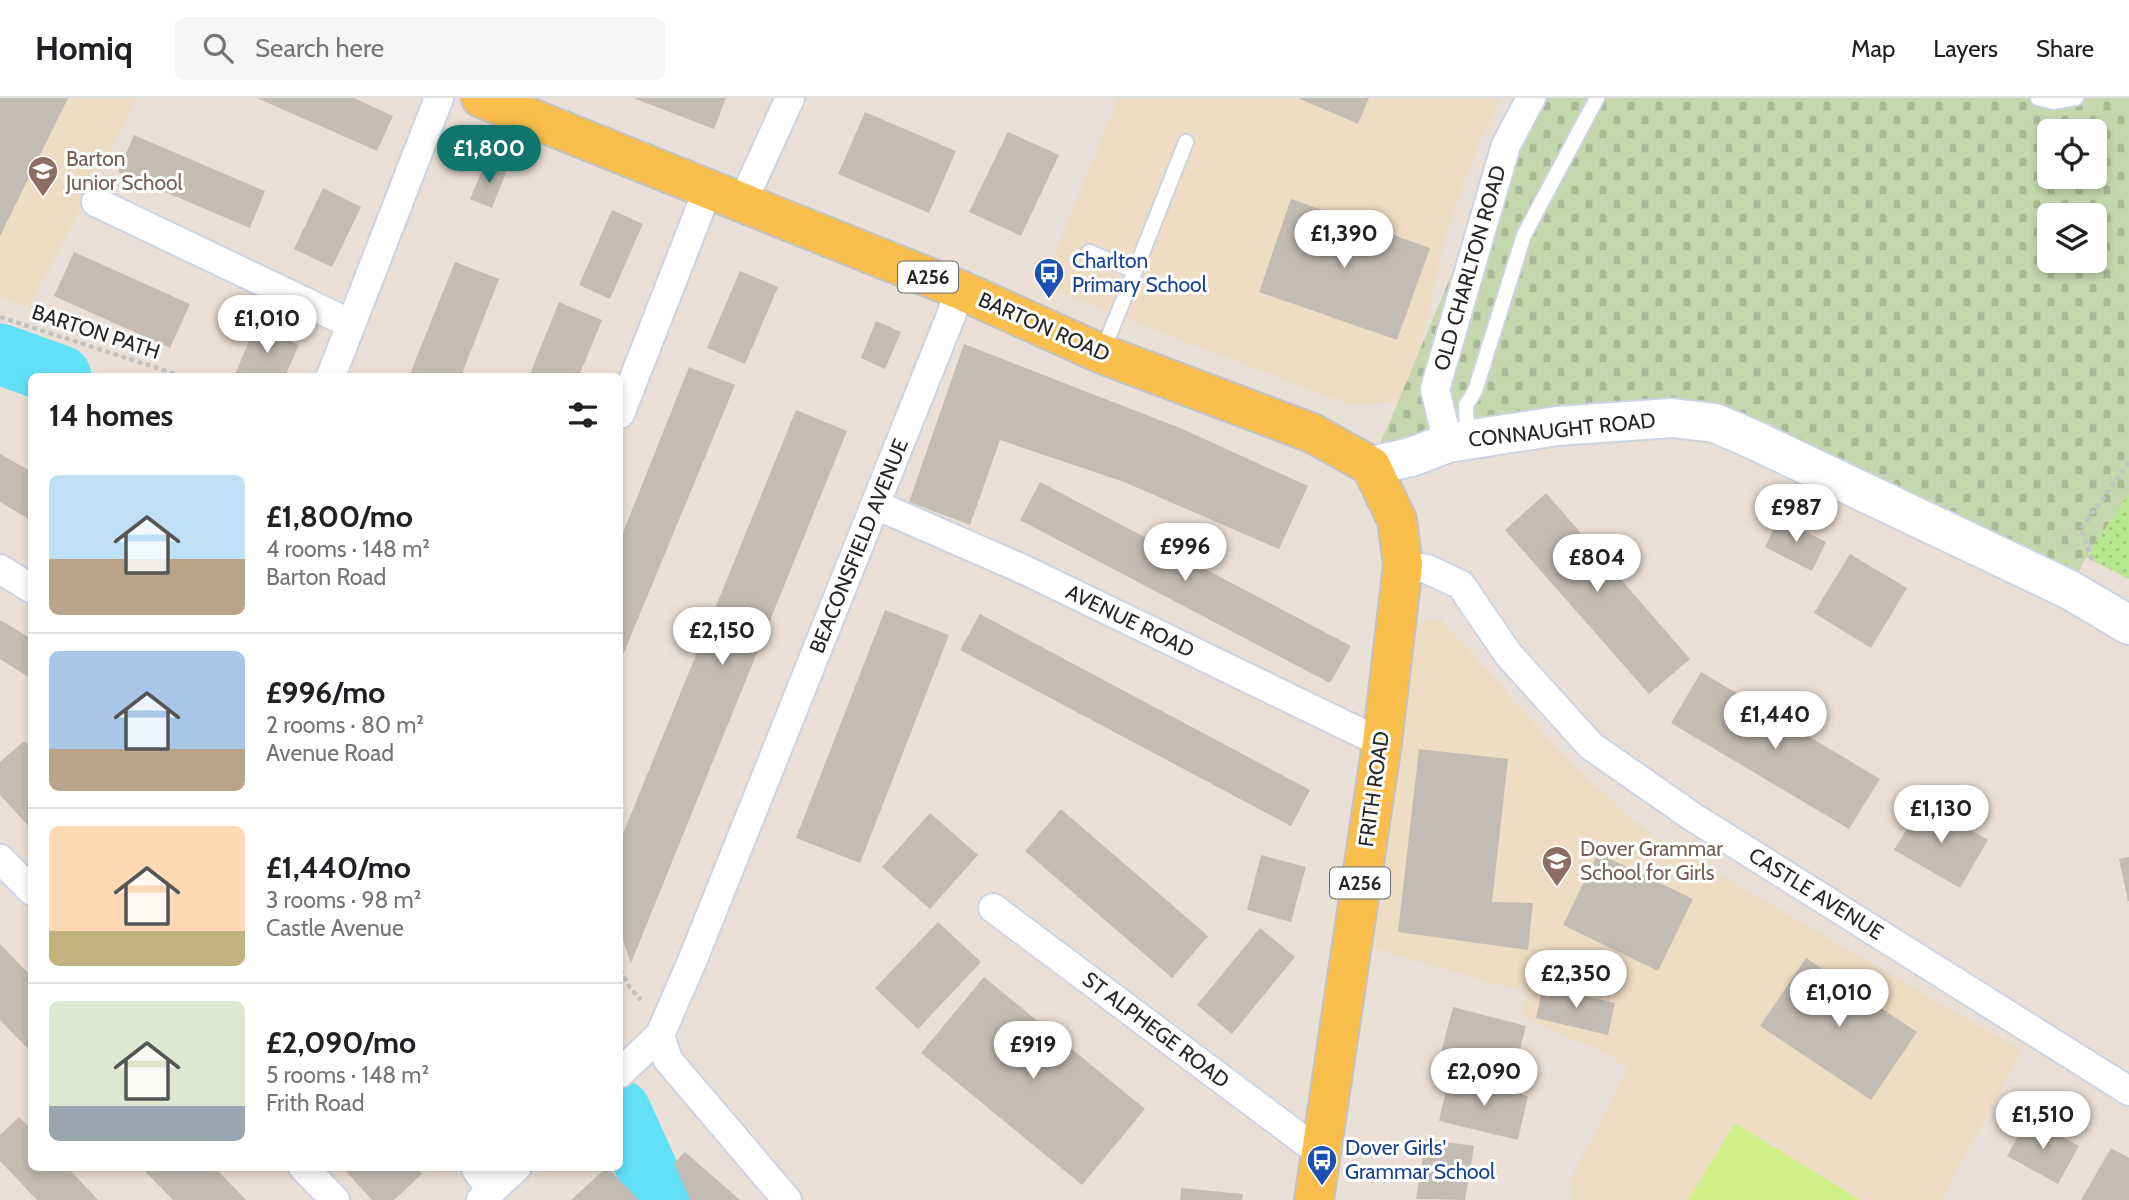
<!DOCTYPE html>
<html lang="en">
<head>
<meta charset="utf-8">
<style>
	body { margin:0; font-family:Cabin,sans-serif; background:#f6f6f6; color:#202124; height:100vh; display:flex; flex-direction:column; font-size:26px; white-space:nowrap }
	* { box-sizing:border-box; margin:0 }
	p { font-size:23px; color:#757577 }
	.icon { flex:none; width:38px; height:38px; fill:none; stroke:currentColor; stroke-width:2; stroke-linecap:round; stroke-linejoin:round }
	.map { position:relative; flex:1; overflow:hidden }
	.drawer { position:absolute; left:28px; top:275px; width:595px; height:798px; display:flex; flex-direction:column; background:#fff; border-radius:10px; box-shadow:0 4px 10px #0003 }
	.drawer>* { flex:none }
	.controls { position:absolute; left:2037px; top:21px; display:grid; gap:14px }
	.controls a { display:grid; place-items:center; width:70px; height:70px; border-radius:10px; background:#fff; box-shadow:0 4px 10px #0003; font-size:35px }
	.price { position:absolute; translate:-50% -60px; padding:0 16px; border-radius:24px; background:#fff; color:#222; font-size:23px; line-height:46px; filter:drop-shadow(0 2px 4px #0008) }
	.price::after { content:''; position:absolute; left:50%; top:42px; width:21px; height:16px; margin-left:-10px; background:inherit; clip-path:polygon(0 0,100% 0,50% 100%) }
	.price.on { background:#0f766e; color:#fff }
	ul { padding:0; list-style:none }
	li { display:flex; align-items:center; gap:21px; height:175px; padding:0 21px }
	li+li { border-top:2px solid #e0e0e0 }
	li span { display:grid; place-items:center; flex:none; width:196px; height:140px; border-radius:10px; color:#555 }
	li>.icon { margin-inline-start:auto }
	span .icon { width:84px; height:84px; fill:#fffc; stroke-width:1 }
	li b { font-size:30px }
	h2 { display:flex; justify-content:space-between; align-items:center; height:84px; padding:0 21px; font-size:30px }
	header { display:flex; align-items:center; gap:42px; box-sizing:border-box; height:98px; padding:0 35px; background:#fff; border-bottom:2px solid #e0e0e0 }
	header strong { font-size:33px }
	nav { display:flex; gap:38px; margin-inline-start:auto; font-size:24px }
	.search { width:490px; height:63px; background:#f6f6f6; display:flex; align-items:center; gap:18px; box-sizing:border-box; padding:0 24px; border-radius:10px; color:#757577; font-size:26px }
	.map>svg:first-child { display:block }
</style>
</head>
<body>
<header>
<strong>Homiq</strong>
<div class="search"><svg class="icon" aria-label="search" viewBox="0 0 24 24"><circle cx="10" cy="10" r="6"/><path d="M15 15l6 6"/></svg>Search here</div>
<nav><a>Map</a><a>Layers</a><a>Share</a></nav>
</header>
<div class="map">
<svg width="2129" height="1102" viewBox="0 0 2129 1102">
	<defs>
		<pattern id="cemetery-stones" width="16" height="16" patternUnits="userSpaceOnUse" patternTransform="scale(1.75)"><rect width="16" height="16" fill="#c6d6ad"/><path d="M2 7V4a2 2 0 0 1 4 0v3zM10 15v-3a2 2 0 0 1 4 0v3z" fill="#aab895"/></pattern>
		<pattern id="park-dots" width="8" height="8" patternUnits="userSpaceOnUse" patternTransform="scale(1.75)"><rect width="8" height="8" fill="#b7e78f"/><path d="M2 2h.1M6 6h.1" fill="none" stroke="#9dc67b" stroke-width="1.8" stroke-linecap="round"/></pattern>
	</defs>
	<rect width="100%" height="100%" fill="#ebe0d7"/>
	<!-- education -->
	<g fill="#efdcc4">
		<polygon points="0,0 137,0 29,210 0,199"/>
		<polygon points="1118,0 1500,0 1481,39 1446,135 1408,303 1349,307 1042,188"/>
		<polygon points="1441,521 1563,658 1647,734 2022,953 1941,1102 1573,1102 1572,1078 1628,971 1607,956 1523,919 1527,895 1362,847 1406,526"/>
	</g>
	<!-- cemetery -->
	<path fill="url(#cemetery-stones)" fill-rule="evenodd" d="M1531 0H2129V396L2086 459 2070 492 1715 325 1371 368 1506 47ZM2049 33H2095V79H2049ZM2049 117H2095V163H2049Z"/>
	<!-- park -->
	<polygon fill="url(#park-dots)" points="2129,396 2129,481 2086,459"/>
	<!-- pitch -->
	<polygon fill="#d0ef89" points="1735,1025 1860,1102 1688,1102"/>
	<g fill="none" stroke-linecap="round" stroke-linejoin="round">
		<!-- river -->
		<g stroke="#61e0f7" stroke-width="61">
			<polyline points="0,256 61,278"/>
			<polyline points="620,1012 661,1102"/>
		</g>
	</g>
	<!-- building -->
	<g fill="#c2bcb3">
		<polygon points="0,0 68,0 0,138"/>
		<polygon points="257,0 354,0 393,18 377,53"/>
		<polygon points="633,0 726,0 714,31"/>
		<polygon points="1298,0 1369,0 1358,26"/>
		<polygon points="865,14 956,53 929,115 838,76"/>
		<polygon points="1008,34 1059,57 1021,138 969,114"/>
		<polygon points="134,37 265,93 250,130 118,74"/>
		<polygon points="486,63 507,72 492,110 470,101"/>
		<polygon points="323,90 361,109 332,169 294,151"/>
		<polygon points="1291,101 1430,150 1397,242 1259,194"/>
		<polygon points="612,112 643,126 610,201 579,187"/>
		<polygon points="74,154 190,206 170,250 54,198"/>
		<polygon points="455,164 499,181 461,278 409,278"/>
		<polygon points="740,173 778,189 745,266 707,250"/>
		<polygon points="559,204 602,222 579,278 529,278"/>
		<polygon points="876,223 901,234 885,271 861,260"/>
		<polygon points="256,227 299,247 285,278 234,278"/>
		<polygon points="964,246 1180,330 1308,388 1279,451 1124,384 1000,342 970,427 909,404"/>
		<polygon points="689,269 735,287 620,564 620,442"/>
		<polygon points="796,312 847,333 631,865 620,834 620,743"/>
		<polygon points="0,356 32,374 32,423 0,404"/>
		<polygon points="1040,384 1351,548 1330,585 1020,422"/>
		<polygon points="1546,395 1690,561 1649,596 1505,432"/>
		<polygon points="1779,420 1826,444 1812,473 1765,449"/>
		<polygon points="1850,456 1907,490 1871,550 1814,515"/>
		<polygon points="885,512 949,537 860,765 796,740"/>
		<polygon points="980,516 1310,692 1291,728 960,552"/>
		<polygon points="0,522 32,541 32,581 0,561"/>
		<polygon points="1701,574 1880,681 1849,731 1671,625"/>
		<polygon points="24,643 32,651 32,732 0,697 0,664"/>
		<polygon points="1419,651 1508,661 1492,804 1533,805 1528,852 1398,834"/>
		<polygon points="1923,704 1988,742 1960,790 1894,752"/>
		<polygon points="1061,711 1208,838 1172,880 1025,753"/>
		<polygon points="930,715 978,757 930,811 882,769"/>
		<polygon points="1598,755 1693,801 1658,873 1563,827"/>
		<polygon points="1261,757 1306,769 1291,824 1247,812"/>
		<polygon points="2129,759 2129,803 2128,803 2119,761"/>
		<polygon points="938,824 981,864 918,931 875,890"/>
		<polygon points="1260,830 1295,859 1232,936 1197,907"/>
		<polygon points="0,846 32,879 32,955 0,922"/>
		<polygon points="1806,860 1917,934 1871,1002 1760,928"/>
		<polygon points="984,879 1145,1011 1082,1087 921,955"/>
		<polygon points="1543,888 1615,905 1608,937 1536,920"/>
		<polygon points="1453,909 1526,928 1514,974 1441,955"/>
		<polygon points="1449,979 1528,998 1518,1042 1439,1023"/>
		<polygon points="19,1019 32,1032 32,1069 67,1069 98,1102 37,1102 0,1063 0,1037"/>
		<polygon points="2028,1020 2079,1048 2058,1086 2007,1058"/>
		<polygon points="1426,1041 1474,1048 1465,1102 1416,1101"/>
		<polygon points="2111,1050 2129,1060 2129,1102 2081,1102"/>
		<polygon points="685,1054 740,1102 690,1102 674,1065"/>
		<polygon points="141,1069 214,1069 246,1102 173,1102"/>
		<polygon points="342,1069 416,1069 422,1076 394,1102 372,1102"/>
		<polygon points="607,1069 639,1102 571,1102"/>
		<polygon points="1181,1090 1243,1096 1242,1102 1180,1102"/>
	</g>
	<g fill="none" stroke-linecap="round" stroke-linejoin="round">
		<!-- lane casing -->
		<g stroke="#ccd3e2" stroke-width="18">
			<g id="lane">
				<polyline points="2038,0 2053,4 2076,0"/>
				<polyline points="1089,154 1135,173 1102,255"/>
				<polyline points="1135,173 1186,44"/>
				<polyline points="1467,340 1466,307 1475,293 1524,137 1597,0"/>
			</g>
		</g>
		<!-- street casing -->
		<g stroke="#ccd3e2" stroke-width="32">
			<g id="street">
				<polyline points="96,104 351,226"/>
				<polyline points="742,105 790,0"/>
				<polyline points="331,278 439,0"/>
				<polyline points="620,316 708,91"/>
				<polyline points="1448,345 1435,291 1506,47 1531,0"/>
				<polyline points="876,407 1027,473 1382,645"/>
				<polyline points="1403,467 1427,471 1461,487 1508,556 1591,648 1693,719 2129,993"/>
				<polyline points="0,471 32,491"/>
				<polyline points="0,761 32,793"/>
				<polyline points="993,810 1319,1054"/>
				<polyline points="660,937 668,962 787,1102"/>
				<polyline points="620,975 660,937 693,861 952,215 958,191"/>
				<polyline points="303,1069 335,1102"/>
				<polyline points="475,1069 491,1093"/>
				<polyline points="481,1102 517,1069"/>
			</g>
		</g>
		<!-- secondary casing -->
		<g stroke="#ccd3e2" stroke-width="42">
			<polyline id="secondary" points="1371,368 1411,359 1448,345 1557,328 1672,320 1715,325 1752,341 2070,492 2129,527"/>
		</g>
		<!-- primary casing -->
		<g stroke="#c3c3c3" stroke-width="42">
			<polyline id="primary" points="481,0 958,191 1102,256 1312,335 1371,368 1397,422 1403,467 1382,645 1314,1102"/>
		</g>
		<!-- path -->
		<g stroke="#c3c3c3" stroke-width="4.5" stroke-dasharray="5 3.5" stroke-linecap="butt">
			<polyline points="0,219 182,278"/>
			<polyline points="2092,462 2081,431 2129,364"/>
			<polyline points="620,871 630,890 641,902"/>
		</g>
		<!-- lane -->
		<use href="#lane" stroke="#fff" stroke-width="14"/>
		<!-- street -->
		<use href="#street" stroke="#fff" stroke-width="28"/>
		<!-- secondary -->
		<use href="#secondary" stroke="#fff" stroke-width="38"/>
		<!-- primary -->
		<use href="#primary" stroke="#fabe4d" stroke-width="38"/>
	</g>
	<!-- icons -->
	<defs>
		<g id="school-pin" transform="scale(1.575)"><path d="M0 17L-7.5 6A9.5 9.5 0 1 1 7.5 6Z" fill="#8d6e63" stroke="#fff"/><path d="M0-5L7-2L0 1L-7-2ZM-4 1L0 2.5L4 1V4Q0 6-4 4Z" fill="#fff"/></g>
		<g id="bus-pin" transform="scale(1.575)"><path d="M0 17L-7.5 6A9.5 9.5 0 1 1 7.5 6Z" fill="#1a4fb4" stroke="#fff"/><path d="M-5-6H5V4H4V6H2V4H-2V6H-4V4H-5ZM-3.5-4V0h7V-4ZM-3.5 1.2v1.5H-2V1.2ZM2 1.2v1.5H3.5V1.2Z" fill="#fff"/></g>
	</defs>
	<g fill-rule="evenodd">
		<use href="#school-pin" x="43" y="73"/>
		<use href="#bus-pin" x="1049" y="175"/>
		<use href="#school-pin" x="1557" y="763"/>
		<use href="#bus-pin" x="1322" y="1062"/>
	</g>
	<g text-anchor="middle" stroke-width="6" stroke-linejoin="round" paint-order="stroke">
		<!-- shield labels -->
		<g fill="#fff" stroke="#686868" stroke-width="2">
			<rect x="898" y="163.5" width="60" height="31" rx="5"/>
			<rect x="1330" y="769.5" width="60" height="31" rx="5"/>
		</g>
		<g font-size="19" font-weight="bold" fill="#272727">
			<text x="928" y="186">A256</text>
			<text x="1360" y="792">A256</text>
		</g>
		<!-- education labels -->
		<g font-size="21" fill="#785e54" stroke="#fff" text-anchor="start">
			<text x="66" y="68">Barton<tspan x="66" dy="24">Junior School</tspan></text>
			<text x="1580" y="758">Dover Grammar<tspan x="1580" dy="24">School for Girls</tspan></text>
		</g>
		<!-- transit labels -->
		<g font-size="21" fill="#164399" stroke="#fff" text-anchor="start">
			<text x="1072" y="170">Charlton<tspan x="1072" dy="24">Primary School</tspan></text>
			<text x="1345" y="1057">Dover Girls'<tspan x="1345" dy="24">Grammar School</tspan></text>
		</g>
		<!-- street labels -->
		<g font-size="21" fill="#272727" stroke="#fff">
			<text transform="translate(1470 170) rotate(-74)" y="7">OLD CHARLTON ROAD</text>
			<text transform="translate(1044 229) rotate(24)" y="7">BARTON ROAD</text>
			<text transform="translate(96 234) rotate(18)" y="7">BARTON PATH</text>
			<text transform="translate(1562 332) rotate(-6)" y="7">CONNAUGHT ROAD</text>
			<text transform="translate(859 448) rotate(-68)" y="7">BEACONSFIELD AVENUE</text>
			<text transform="translate(1130 523) rotate(26)" y="7">AVENUE ROAD</text>
			<text transform="translate(1374 691) rotate(-82)" y="7">FRITH ROAD</text>
			<text transform="translate(1816 796) rotate(32)" y="7">CASTLE AVENUE</text>
			<text transform="translate(1156 932) rotate(37)" y="7">ST ALPHEGE ROAD</text>
		</g>
	</g>
</svg>
<div class="controls">
<a><svg class="icon" aria-label="locate" viewBox="0 0 24 24"><circle cx="12" cy="12" r="6"/><path d="M12 2v4M12 18v4M2 12h4M18 12h4"/></svg></a>
<a><svg class="icon" aria-label="layers" viewBox="0 0 24 24"><path d="M12 4l9 5-9 5-9-5zM3 14l9 5 9-5"/></svg></a>
</div>
<b class="price on" style="left:489px;top:87px">£1,800</b>
<b class="price" style="left:1344px;top:172px">£1,390</b>
<b class="price" style="left:267px;top:257px">£1,010</b>
<b class="price" style="left:1796px;top:446px">£987</b>
<b class="price" style="left:1185px;top:485px">£996</b>
<b class="price" style="left:1597px;top:496px">£804</b>
<b class="price" style="left:722px;top:569px">£2,150</b>
<b class="price" style="left:1775px;top:653px">£1,440</b>
<b class="price" style="left:1941px;top:747px">£1,130</b>
<b class="price" style="left:1576px;top:912px">£2,350</b>
<b class="price" style="left:1839px;top:931px">£1,010</b>
<b class="price" style="left:1033px;top:983px">£919</b>
<b class="price" style="left:1484px;top:1010px">£2,090</b>
<b class="price" style="left:2043px;top:1053px">£1,510</b>
<section class="drawer">
<h2>14 homes<svg class="icon" aria-label="filters" viewBox="0 0 24 24"><path d="M4 7h16M4 17h16"/><circle cx="9" cy="7" r="2"/><circle cx="15" cy="17" r="2"/></svg></h2>
<ul>
<li><span style="background:linear-gradient(#bfe0f5 60%,#b9a48a 0)"><svg class="icon" aria-label="home" viewBox="0 0 24 24"><path d="M3 11l9-7 9 7M6 9v11h12V9"/></svg></span><div><b>£1,800/mo</b><p>4 rooms · 148 m²</p><p>Barton Road</p></div></li>
<li><span style="background:linear-gradient(#a9c7e8 70%,#b9a48a 0)"><svg class="icon" aria-label="home" viewBox="0 0 24 24"><path d="M3 11l9-7 9 7M6 9v11h12V9"/></svg></span><div><b>£996/mo</b><p>2 rooms · 80 m²</p><p>Avenue Road</p></div></li>
<li><span style="background:linear-gradient(#ffd9b3 75%,#c2b280 0)"><svg class="icon" aria-label="home" viewBox="0 0 24 24"><path d="M3 11l9-7 9 7M6 9v11h12V9"/></svg></span><div><b>£1,440/mo</b><p>3 rooms · 98 m²</p><p>Castle Avenue</p></div></li>
<li><span style="background:linear-gradient(#dfe7d0 75%,#9aa5b1 0)"><svg class="icon" aria-label="home" viewBox="0 0 24 24"><path d="M3 11l9-7 9 7M6 9v11h12V9"/></svg></span><div><b>£2,090/mo</b><p>5 rooms · 148 m²</p><p>Frith Road</p></div></li>
</ul>
</section>
</div>
</body>
</html>
